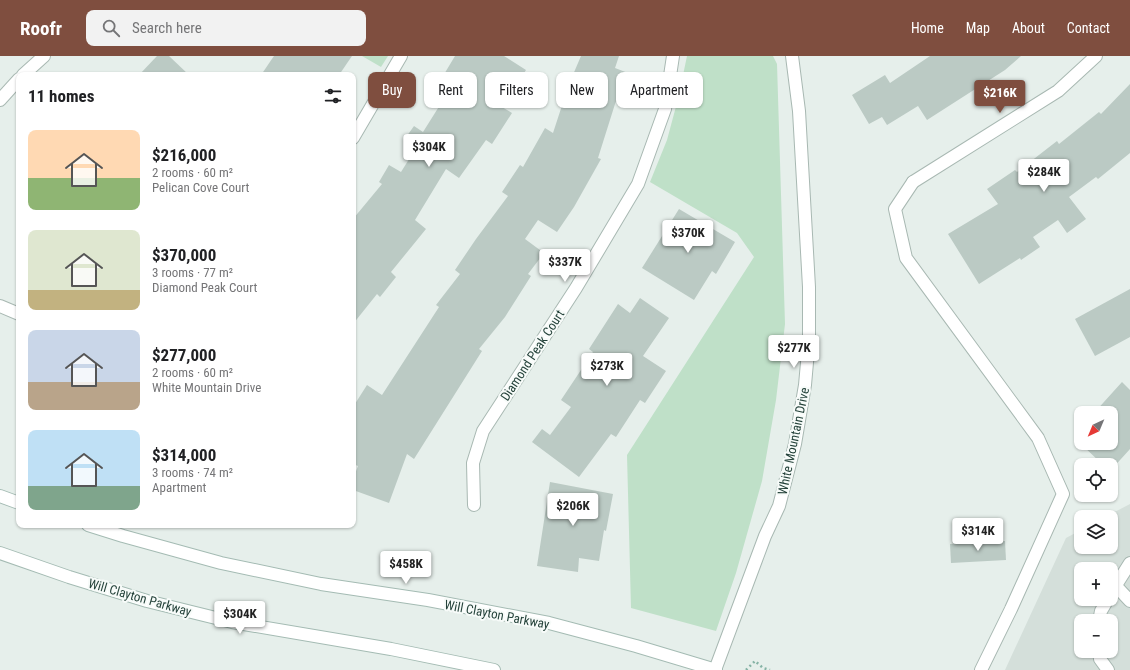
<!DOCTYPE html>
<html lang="en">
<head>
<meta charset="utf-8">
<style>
	body { margin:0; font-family:"Roboto Condensed",sans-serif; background:#f2f2f2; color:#202124; height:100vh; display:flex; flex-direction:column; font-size:15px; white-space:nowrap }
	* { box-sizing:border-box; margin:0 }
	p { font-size:13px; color:#757577 }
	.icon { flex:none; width:22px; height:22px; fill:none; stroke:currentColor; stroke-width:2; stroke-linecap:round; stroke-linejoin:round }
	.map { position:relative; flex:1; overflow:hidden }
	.details { position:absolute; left:16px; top:16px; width:340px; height:456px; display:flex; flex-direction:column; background:#fff; border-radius:8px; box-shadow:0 1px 3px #0004 }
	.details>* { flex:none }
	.top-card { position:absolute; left:368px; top:16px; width:380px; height:36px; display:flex; gap:8px }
	.needle { width:26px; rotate:224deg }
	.buttons { position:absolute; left:1074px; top:350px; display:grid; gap:8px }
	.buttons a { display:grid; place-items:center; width:44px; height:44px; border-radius:8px; background:#fff; box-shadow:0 1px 3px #0004; font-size:20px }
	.price { position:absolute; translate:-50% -34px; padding:0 9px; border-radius:4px; background:#fff; color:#222; font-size:13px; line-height:26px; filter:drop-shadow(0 1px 2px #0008) }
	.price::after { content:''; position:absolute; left:50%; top:24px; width:12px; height:9px; margin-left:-6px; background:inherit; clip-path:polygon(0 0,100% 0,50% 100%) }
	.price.selected { background:#7f4e3f; color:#fff }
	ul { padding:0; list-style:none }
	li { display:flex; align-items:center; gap:12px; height:100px; padding:0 12px }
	li span { display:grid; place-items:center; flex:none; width:112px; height:80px; border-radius:8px; color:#555 }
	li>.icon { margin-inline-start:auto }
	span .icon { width:48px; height:48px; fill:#fffc; stroke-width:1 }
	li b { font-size:17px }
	h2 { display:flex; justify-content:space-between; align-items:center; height:48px; padding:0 12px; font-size:17px }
	.tag { padding:0 14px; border-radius:8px; background:#fff; box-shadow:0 1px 3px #0004; font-size:14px; line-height:36px }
	.tag.selected { background:#7f4e3f; color:#fff }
	header { display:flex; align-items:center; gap:24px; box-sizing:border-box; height:56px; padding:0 20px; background:#7f4e3f; color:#fff }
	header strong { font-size:19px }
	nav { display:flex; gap:22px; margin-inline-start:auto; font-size:14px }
	.search { width:280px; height:36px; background:#f2f2f2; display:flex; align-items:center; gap:10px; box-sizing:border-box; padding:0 14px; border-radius:8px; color:#757577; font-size:15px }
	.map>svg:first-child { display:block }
</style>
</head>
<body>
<header>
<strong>Roofr</strong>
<div class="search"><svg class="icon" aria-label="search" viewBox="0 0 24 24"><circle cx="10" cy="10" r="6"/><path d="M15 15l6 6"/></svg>Search here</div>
<nav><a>Home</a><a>Map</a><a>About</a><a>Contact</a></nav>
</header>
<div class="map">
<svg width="1130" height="614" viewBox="0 0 1130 614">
	<rect width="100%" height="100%" fill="#e6efeb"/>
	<!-- built -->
	<path fill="#d4dfda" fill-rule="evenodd" d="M1130 448V614H1005L1066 482 1081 474V491H1111V461H1105ZM1081 513H1111V543H1081ZM1081 565H1111V595H1081Z"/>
	<!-- green -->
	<g fill="#bfe0c8">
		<polygon points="362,0 388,0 381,11"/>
		<polygon points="687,0 773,0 777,8 785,268 776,344 762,425 736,517 716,575 631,552 627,399 754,201 737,177 650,126 667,84 678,43"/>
	</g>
	<!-- building -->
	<g fill="#bbcac4">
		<polygon points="157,0 169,0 189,19 139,19"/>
		<polygon points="274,0 352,0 339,19 261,19"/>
		<polygon points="455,0 504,0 526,14 502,51 512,57 492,88 486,84 459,122 446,113 415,164 426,173 391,216 396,221 380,241 377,238 353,268 353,163 382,128 379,126 389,109 401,116 416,92 404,84 414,70 423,76 445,41 434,35"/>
		<polygon points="581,0 619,0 615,12 628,17 615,48 598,102 601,103 574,151 557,176 538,164 525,183 544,197 528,218 531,220 505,261 479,293 482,295 414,403 407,398 389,447 353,434 353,423 358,410 353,408 353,351 367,329 382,339 439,251 436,249 460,218 455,214 476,183 508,140 502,136 520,109 523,111 545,72 553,77 569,28"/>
		<polygon points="930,0 1021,0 1005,14 927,64 918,50 887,69 882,61 869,68 852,39 885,19 890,27"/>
		<polygon points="1130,28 1130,97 1098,123 1096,121 1069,141 1086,163 1067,177 1058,164 1033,181 1040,191 1021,204 1020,202 979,228 948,178 998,148 987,133 1015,114 1017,116 1057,85 1059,88 1099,56 1101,58"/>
		<polygon points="679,153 735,186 716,218 712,215 694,244 642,212"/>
		<polygon points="1130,233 1130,281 1095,300 1075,263"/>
		<polygon points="640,242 669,262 643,300 666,315 645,347 640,344 616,381 611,378 579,421 532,386 542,373 550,379 571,351 561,344 593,296 589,293 618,248 630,257"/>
		<polygon points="1122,326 1130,334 1130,393 1111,414 1111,409 1103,409 1080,387 1111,387 1111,357 1094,357"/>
		<polygon points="550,426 613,438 606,475 604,474 599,505 579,502 578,516 537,510"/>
		<polygon points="1005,485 1006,504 951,507 950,488"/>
	</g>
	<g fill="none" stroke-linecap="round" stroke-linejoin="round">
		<!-- service casing -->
		<g stroke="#a8b8b2" stroke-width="14">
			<g id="service">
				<polyline points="913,126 895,153 906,202 1038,382 1063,438 1011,553 981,614"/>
				<polyline points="1115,529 1130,545"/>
				<polyline points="1111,537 1130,507"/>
				<polyline points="1099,565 1101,555 1108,543"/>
				<polyline points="1099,595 1100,603 1108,614"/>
			</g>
		</g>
		<!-- minor casing -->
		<g stroke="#a8b8b2" stroke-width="14">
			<g id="minor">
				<polyline points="23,19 44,0"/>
				<polyline points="0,44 19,23"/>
				<polyline points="353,82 401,0"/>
				<polyline points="913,126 1058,35 1096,0"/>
				<polyline points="0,250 19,258"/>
				<polyline points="474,449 473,407 483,375 576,232 638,128 665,53 673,0"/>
				<polyline points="715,614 765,480 779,450 795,388 805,329 809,284 809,231 799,55 792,0"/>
			</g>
		</g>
		<!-- secondary casing -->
		<g stroke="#a4bbb3" stroke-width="14">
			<g id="secondary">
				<polyline points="0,440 19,447"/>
				<polyline points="88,469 123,480 221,507 321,528 428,544 549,567 636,590 716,614"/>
				<polyline points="0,497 69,521 147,545 232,566 391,593 494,614"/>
			</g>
		</g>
		<!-- path -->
		<polyline stroke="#86b3a5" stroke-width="2.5" stroke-dasharray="2 3" stroke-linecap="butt" points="746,614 755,605 763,612 770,614"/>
		<!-- service -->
		<use href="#service" stroke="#fff" stroke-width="12"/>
		<!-- minor -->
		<use href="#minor" stroke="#fff" stroke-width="12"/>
		<!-- secondary -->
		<use href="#secondary" stroke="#fff" stroke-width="12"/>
	</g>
	<g text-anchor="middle" stroke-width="4" stroke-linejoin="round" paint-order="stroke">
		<!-- street labels -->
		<g font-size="13" fill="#24423a" stroke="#f7fbf9">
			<text transform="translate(532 299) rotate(-57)" y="5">Diamond Peak Court</text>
			<text transform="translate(793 385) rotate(-78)" y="5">White Mountain Drive</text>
			<text transform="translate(140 541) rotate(16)" y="5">Will Clayton Parkway</text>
			<text transform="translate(497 558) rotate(11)" y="5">Will Clayton Parkway</text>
		</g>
	</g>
</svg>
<div class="buttons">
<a><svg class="needle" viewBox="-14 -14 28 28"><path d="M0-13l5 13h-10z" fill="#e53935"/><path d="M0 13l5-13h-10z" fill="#757577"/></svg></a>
<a><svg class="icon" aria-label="locate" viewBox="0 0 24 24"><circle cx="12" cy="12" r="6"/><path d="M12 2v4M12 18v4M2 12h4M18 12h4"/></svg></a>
<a><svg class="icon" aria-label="layers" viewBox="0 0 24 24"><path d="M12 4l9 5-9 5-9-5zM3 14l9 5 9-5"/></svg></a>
<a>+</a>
<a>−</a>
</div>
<b class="price selected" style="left:1000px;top:58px">$216K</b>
<b class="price" style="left:429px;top:112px">$304K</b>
<b class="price" style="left:1044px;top:137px">$284K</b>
<b class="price" style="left:688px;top:198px">$370K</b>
<b class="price" style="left:565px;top:227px">$337K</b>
<b class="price" style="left:794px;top:313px">$277K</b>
<b class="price" style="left:607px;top:331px">$273K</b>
<b class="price" style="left:573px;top:471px">$206K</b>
<b class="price" style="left:978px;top:496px">$314K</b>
<b class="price" style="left:406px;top:529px">$458K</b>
<b class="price" style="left:240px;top:579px">$304K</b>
<div class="top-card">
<a class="tag selected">Buy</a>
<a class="tag">Rent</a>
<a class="tag">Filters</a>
<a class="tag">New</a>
<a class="tag">Apartment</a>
</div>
<section class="details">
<h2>11 homes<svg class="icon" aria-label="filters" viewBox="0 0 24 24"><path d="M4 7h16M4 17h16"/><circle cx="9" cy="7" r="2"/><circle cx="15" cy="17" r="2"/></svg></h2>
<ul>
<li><span style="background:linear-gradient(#ffd9b3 60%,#8fb573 0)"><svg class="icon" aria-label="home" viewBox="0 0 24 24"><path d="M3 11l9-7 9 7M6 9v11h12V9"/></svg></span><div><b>$216,000</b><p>2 rooms · 60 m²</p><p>Pelican Cove Court</p></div></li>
<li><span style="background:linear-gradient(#dfe7d0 75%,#c2b280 0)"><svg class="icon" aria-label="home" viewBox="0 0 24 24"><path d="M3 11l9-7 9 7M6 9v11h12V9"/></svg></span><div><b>$370,000</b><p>3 rooms · 77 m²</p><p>Diamond Peak Court</p></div></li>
<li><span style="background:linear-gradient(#c9d6e8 65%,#b9a48a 0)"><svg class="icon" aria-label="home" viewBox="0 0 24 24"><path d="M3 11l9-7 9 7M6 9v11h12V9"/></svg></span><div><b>$277,000</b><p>2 rooms · 60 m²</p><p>White Mountain Drive</p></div></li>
<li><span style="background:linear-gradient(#bfe0f5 70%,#7fa58c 0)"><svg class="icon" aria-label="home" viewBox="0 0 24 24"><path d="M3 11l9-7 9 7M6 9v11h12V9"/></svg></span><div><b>$314,000</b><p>3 rooms · 74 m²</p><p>Apartment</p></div></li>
</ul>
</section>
</div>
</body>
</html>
